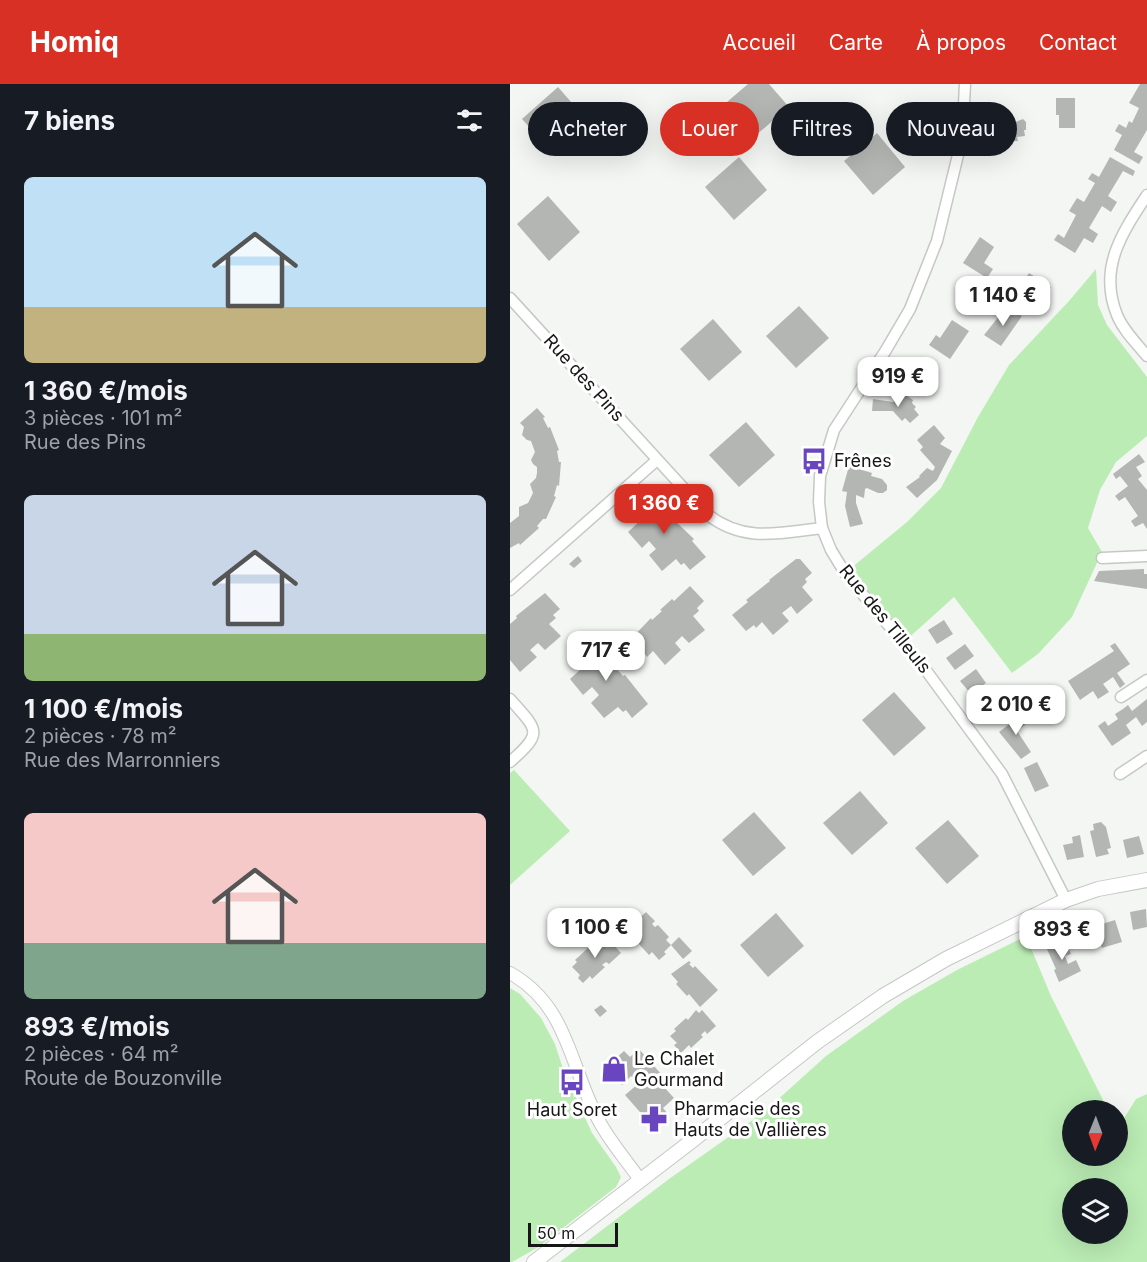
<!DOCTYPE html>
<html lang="fr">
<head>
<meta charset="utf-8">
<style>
	body { margin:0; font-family:Inter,sans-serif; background:#242831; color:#f1f3f6; height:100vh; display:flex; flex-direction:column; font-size:22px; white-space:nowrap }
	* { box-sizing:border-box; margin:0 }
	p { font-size:20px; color:#9ea1a6 }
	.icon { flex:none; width:33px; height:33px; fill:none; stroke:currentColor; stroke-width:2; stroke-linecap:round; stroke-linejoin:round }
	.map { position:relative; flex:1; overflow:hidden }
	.panel { display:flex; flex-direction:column; background:#171b24; width:510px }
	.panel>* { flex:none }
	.guide { position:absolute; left:18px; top:18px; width:528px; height:54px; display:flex; gap:12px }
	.needle { width:39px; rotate:181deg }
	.fabs { position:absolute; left:552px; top:1016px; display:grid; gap:12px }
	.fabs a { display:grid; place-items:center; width:66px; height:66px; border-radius:50%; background:#171b24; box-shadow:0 6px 24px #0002; font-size:30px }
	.scale { position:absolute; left:18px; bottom:15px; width:90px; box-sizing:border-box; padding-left:6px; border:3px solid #151615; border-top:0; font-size:16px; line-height:21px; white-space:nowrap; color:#151615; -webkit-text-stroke:4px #fff; paint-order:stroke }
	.price { position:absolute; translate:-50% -51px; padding:0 14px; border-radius:12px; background:#fff; color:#222; font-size:20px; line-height:39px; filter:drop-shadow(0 2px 3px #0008) }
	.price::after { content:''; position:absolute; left:50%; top:36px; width:18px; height:14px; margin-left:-9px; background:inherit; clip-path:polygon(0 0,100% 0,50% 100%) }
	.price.current { background:#d93025; color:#fff }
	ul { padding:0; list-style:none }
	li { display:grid; align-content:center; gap:12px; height:318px; padding:0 24px }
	li span { display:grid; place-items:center; height:186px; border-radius:9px; color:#555 }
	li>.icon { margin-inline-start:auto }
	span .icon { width:108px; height:108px; fill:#fffc; stroke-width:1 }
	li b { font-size:26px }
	h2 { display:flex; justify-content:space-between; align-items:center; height:72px; padding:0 24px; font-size:26px }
	.tag { padding:0 21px; border-radius:27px; background:#171b24; box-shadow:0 6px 24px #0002; font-size:21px; line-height:54px }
	.tag.current { background:#d93025; color:#fff }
	header { display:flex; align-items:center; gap:36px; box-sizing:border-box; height:84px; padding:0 30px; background:#d93025; color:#fff }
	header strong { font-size:28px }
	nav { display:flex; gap:33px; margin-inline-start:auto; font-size:21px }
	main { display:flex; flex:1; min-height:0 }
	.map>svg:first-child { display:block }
</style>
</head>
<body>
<header>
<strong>Homiq</strong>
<nav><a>Accueil</a><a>Carte</a><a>À propos</a><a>Contact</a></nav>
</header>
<main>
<section class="panel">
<h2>7 biens<svg class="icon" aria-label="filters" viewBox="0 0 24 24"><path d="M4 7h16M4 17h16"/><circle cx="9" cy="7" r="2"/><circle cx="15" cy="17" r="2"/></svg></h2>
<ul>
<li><span style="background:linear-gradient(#bfe0f5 70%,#c2b280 0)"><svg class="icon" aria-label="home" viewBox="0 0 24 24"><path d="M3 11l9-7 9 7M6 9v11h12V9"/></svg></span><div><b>1 360 €/mois</b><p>3 pièces · 101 m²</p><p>Rue des Pins</p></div></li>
<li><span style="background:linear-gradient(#c9d6e8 75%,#8fb573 0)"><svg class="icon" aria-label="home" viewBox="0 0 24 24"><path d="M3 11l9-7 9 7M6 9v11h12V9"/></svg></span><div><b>1 100 €/mois</b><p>2 pièces · 78 m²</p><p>Rue des Marronniers</p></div></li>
<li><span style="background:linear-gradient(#f6c9c9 70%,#7fa58c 0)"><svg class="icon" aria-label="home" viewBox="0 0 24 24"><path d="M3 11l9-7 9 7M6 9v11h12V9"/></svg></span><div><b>893 €/mois</b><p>2 pièces · 64 m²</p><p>Route de Bouzonville</p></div></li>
</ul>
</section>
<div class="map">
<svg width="637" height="1178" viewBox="0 0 637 1178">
	<rect width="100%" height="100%" fill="#f3f6f3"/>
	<!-- green -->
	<g fill="#bbecb4" fill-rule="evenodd">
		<polygon points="586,185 588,221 597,241 637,293 637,352 606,378 590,406 578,444 592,468 562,533 528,570 502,589 444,513 394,558 335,489 397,438 431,404 468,333 499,281 559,217"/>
		<polygon points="4,686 60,747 0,801 0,689"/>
		<path d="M516 852 541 912 598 1026H562V1071H608V1044L626 1015 637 1010V1178H50L159 1095 254 1028 316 972 393 917 447 886ZM562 1104H608V1149H562Z"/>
		<polygon points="0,904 10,910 31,934 45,960 53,985 82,1049 106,1083 111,1093 106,1103 27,1164 2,1178 0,1178"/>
	</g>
	<!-- building -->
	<g fill="#b3b6b2">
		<polygon points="238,0 259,0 279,23 246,51 217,18"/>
		<polygon points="630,0 637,0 637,46 624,68 633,73 629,80 604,66 612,51 605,47 609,40 616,44 619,37 622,39 629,24 619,19"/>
		<polygon points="48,3 75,34 40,66 12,35"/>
		<polygon points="546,14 565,14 565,44 549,44 549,31 546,31"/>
		<polygon points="513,35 516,38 516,46 514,46 515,52 507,53 508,57 491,58 490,53 480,56 479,39 505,38"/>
		<polygon points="367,49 395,83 363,111 334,77"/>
		<polygon points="229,73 257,106 224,136 195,103"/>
		<polygon points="600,73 625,87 623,92 613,87 598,112 607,118 601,128 592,122 579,144 588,150 583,159 574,154 565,169 544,156 548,150 554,154 566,131 559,127 567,114 574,118 585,99 578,95 582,89 589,93"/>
		<polygon points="38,112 70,148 39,177 7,140"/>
		<polygon points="470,153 484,163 474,179 483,185 477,194 453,179"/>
		<polygon points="519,189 541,203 533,215 512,200"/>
		<polygon points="289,222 319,254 286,284 256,252"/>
		<polygon points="501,225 512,232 491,262 474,251 490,231 495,234"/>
		<polygon points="203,235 232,268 199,297 170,265"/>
		<polygon points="442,236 459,247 440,275 419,261 426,251 430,254"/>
		<polygon points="393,309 403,316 402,319 406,323 404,325 409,331 400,339 395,334 392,337 383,327 362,327 363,315 383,318"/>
		<polygon points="27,324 35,333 33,334 38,344 40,343 49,366 47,367 49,378 51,378 49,402 47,401 44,412 46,413 36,435 33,435 27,442 29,444 10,461 9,459 0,464 0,439 9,432 9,423 18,419 23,409 20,400 26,394 27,389 27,383 23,380 21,376 25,368 21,357 17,356 12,351 14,343 10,339"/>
		<polygon points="236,338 265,371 229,403 199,371"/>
		<polygon points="424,341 435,354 430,360 442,367 427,396 407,414 396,403 410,393 409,392 417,384 423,387 425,383 410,366 413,363 407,356"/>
		<polygon points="629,370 635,378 626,383 632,392 628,395 637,406 637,445 633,439 625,443 621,437 628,432 615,413 609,417 605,412 618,402 610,392 606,395 603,390"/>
		<polygon points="339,382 362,389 361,392 372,395 377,401 377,406 373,409 368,409 357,404 355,405 354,414 346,411 346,419 353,440 340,443 335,422 337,408 332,407"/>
		<polygon points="136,406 151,422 153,420 164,433 162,434 184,455 182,457 196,473 180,486 174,479 171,481 166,475 152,487 139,471 146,465 139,457 132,464 118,448 131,436 126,430 128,428 121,420"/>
		<polygon points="68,472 72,477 64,484 59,480"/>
		<polygon points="286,475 290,475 302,489 295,495 297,498 292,503 303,516 287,530 281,522 272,529 279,537 263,551 252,538 246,544 244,541 236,547 222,531 238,518 236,516 260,497 259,496"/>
		<polygon points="634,485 634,490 637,490 637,505 584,497 589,487"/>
		<polygon points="180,502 194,517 187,524 189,527 183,532 195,546 179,559 172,552 165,559 171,566 155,581 143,567 137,573 135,570 127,577 114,562 141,534 142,536 152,527 150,526 162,515 164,517"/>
		<polygon points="35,509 50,525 43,531 46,534 39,540 51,552 35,566 28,559 20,566 27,573 10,588 0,576 0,540 7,534 6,532"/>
		<polygon points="434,536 443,550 427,560 418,546"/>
		<polygon points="79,554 106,581 104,582 113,592 115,591 138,620 122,634 116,626 113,628 108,623 94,634 81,619 89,611 82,603 73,611 60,595 73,583 68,578 70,575 63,567"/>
		<polygon points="605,559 620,580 607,589 615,600 610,604 603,593 593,600 599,608 588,615 583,607 570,616 558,597 604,567 600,562"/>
		<polygon points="455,560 464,572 445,586 436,574"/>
		<polygon points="466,585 476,599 461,610 450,597"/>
		<polygon points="487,605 497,621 482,632 471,616"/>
		<polygon points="384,608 416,644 384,672 352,636"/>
		<polygon points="637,615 637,638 632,642 626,633 616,641 621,649 602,662 588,642 595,637 598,642 608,635 605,630 613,625 618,621 622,627"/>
		<polygon points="508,628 517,639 507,647 521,668 511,675 489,648 501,639 498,636"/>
		<polygon points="527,678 539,702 525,708 514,684"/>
		<polygon points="350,707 378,739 342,771 313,739"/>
		<polygon points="244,728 276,764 243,792 212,756"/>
		<polygon points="438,736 469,772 437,800 405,764"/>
		<polygon points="591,738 596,743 601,764 597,765 599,770 586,773 580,747 584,746 583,740"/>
		<polygon points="570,751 574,773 557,776 553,761 563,759 562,753"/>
		<polygon points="629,752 634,770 617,774 613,756"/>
		<polygon points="636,825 637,843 623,846 620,828"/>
		<polygon points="136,828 145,837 142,840 145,843 148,841 159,853 156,856 161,861 154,868 156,870 149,876 142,868 139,871 128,859 131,856 118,845"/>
		<polygon points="266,829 294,862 258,893 230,861"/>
		<polygon points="590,835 592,840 605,836 612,858 592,864 583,837"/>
		<polygon points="90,853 96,860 100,857 111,869 99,880 96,878 92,881 95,883 82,895 80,892 73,899 68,894 70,891 62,883 67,878 65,876 78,864 80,866 83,863 81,861"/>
		<polygon points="169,853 182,867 173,875 161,861"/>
		<polygon points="554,855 561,870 555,872 558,880 566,876 571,887 549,898 544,886 546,885 536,863"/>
		<polygon points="179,877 181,879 179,880 183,884 185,882 208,906 190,923 179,910 177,912 166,900 168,898 161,890"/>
		<polygon points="91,921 97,927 90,933 84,926"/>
		<polygon points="186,926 189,929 192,926 206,942 197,950 195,947 191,951 193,953 181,964 179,961 171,969 164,961 167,959 160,952 166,947 164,945 176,934 178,936"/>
		<polygon points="129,965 159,999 154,1003 164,1014 153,1024 158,1030 143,1043 115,1011 128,1000 121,992 112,1001 96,983 114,967 120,973"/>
	</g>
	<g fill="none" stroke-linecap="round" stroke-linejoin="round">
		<!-- minor casing -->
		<g stroke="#c5c8c4" stroke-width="13">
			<g id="minor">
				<polyline points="455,0 453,39 448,71 427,157 400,225 376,266 324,346 310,392 309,418 312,444 321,466 335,489 415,585 492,690 556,816"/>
				<path d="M637 111C612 149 588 184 607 231 613 246 627 260 637 272"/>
				<path d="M0 214 198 431C235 459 269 449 312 444"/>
				<polyline points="592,474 637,472"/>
				<polyline points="0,506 147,376"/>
				<polyline points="611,613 637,596"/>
				<path d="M0 615C28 647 34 648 0 678"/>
				<polyline points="610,690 637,672"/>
			</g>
		</g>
		<!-- tertiary casing -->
		<g stroke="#c5c8c4" stroke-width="14">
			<path id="tertiary" d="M0 889C57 921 59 978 86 1031 97 1055 116 1075 130 1096"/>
		</g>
		<!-- secondary casing -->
		<g stroke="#c5c8c4" stroke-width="16">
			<polyline id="secondary" points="24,1178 183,1056 307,958 373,912 436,875 556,816 588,805 637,796"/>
		</g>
		<!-- minor -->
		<use href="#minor" stroke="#fff" stroke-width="10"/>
		<!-- tertiary -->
		<use href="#tertiary" stroke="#fff" stroke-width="12"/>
		<!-- secondary -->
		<use href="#secondary" stroke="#fff" stroke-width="14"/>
	</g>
	<!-- icons -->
	<defs>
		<g id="bus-bare" transform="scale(2.07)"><path d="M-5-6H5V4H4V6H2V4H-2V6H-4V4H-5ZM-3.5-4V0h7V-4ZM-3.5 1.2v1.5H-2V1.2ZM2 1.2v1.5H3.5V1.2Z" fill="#6946bf" stroke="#fff" stroke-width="2.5" paint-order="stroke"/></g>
		<g id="shop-bare" transform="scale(2.07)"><path d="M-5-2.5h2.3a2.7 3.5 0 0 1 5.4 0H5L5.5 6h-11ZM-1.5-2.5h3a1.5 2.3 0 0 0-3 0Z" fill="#6946bf" stroke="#fff" stroke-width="2.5" paint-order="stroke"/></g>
		<g id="pharmacy-bare" transform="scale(2.07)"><path d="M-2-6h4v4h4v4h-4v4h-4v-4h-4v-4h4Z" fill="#6946bf" stroke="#fff" stroke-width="2.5" paint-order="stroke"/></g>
	</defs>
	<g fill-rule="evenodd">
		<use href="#bus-bare" x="304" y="377"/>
		<use href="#shop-bare" x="104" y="985"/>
		<use href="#bus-bare" x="62" y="998"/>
		<use href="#pharmacy-bare" x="144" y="1035"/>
	</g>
	<g text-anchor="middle" stroke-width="6" stroke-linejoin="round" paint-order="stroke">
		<!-- street labels -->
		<g font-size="18" fill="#151615" stroke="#fff">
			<text transform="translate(74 294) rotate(48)" y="6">Rue des Pins</text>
			<text transform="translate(375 535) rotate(51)" y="6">Rue des Tilleuls</text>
		</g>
		<!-- poi labels -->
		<g font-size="18" fill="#151615" stroke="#fff" text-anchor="start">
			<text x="324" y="383">Frênes</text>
			<text x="124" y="981">Le Chalet<tspan x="124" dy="21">Gourmand</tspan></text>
			<text x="164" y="1031">Pharmacie des<tspan x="164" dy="21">Hauts de Vallières</tspan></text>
			<text x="62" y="1032" text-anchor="middle">Haut Soret</text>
		</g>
	</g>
</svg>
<div class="fabs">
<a><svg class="needle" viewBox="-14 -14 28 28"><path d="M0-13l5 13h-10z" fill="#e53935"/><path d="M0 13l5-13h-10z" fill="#9ea1a6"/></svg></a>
<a><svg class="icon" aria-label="layers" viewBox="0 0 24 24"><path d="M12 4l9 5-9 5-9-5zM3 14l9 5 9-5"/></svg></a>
</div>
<div class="scale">50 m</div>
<b class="price" style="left:493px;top:243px">1 140 €</b>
<b class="price" style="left:388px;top:324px">919 €</b>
<b class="price current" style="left:154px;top:451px">1 360 €</b>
<b class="price" style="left:96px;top:598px">717 €</b>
<b class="price" style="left:506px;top:652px">2 010 €</b>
<b class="price" style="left:85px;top:875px">1 100 €</b>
<b class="price" style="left:552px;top:877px">893 €</b>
<div class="guide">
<a class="tag">Acheter</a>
<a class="tag current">Louer</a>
<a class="tag">Filtres</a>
<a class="tag">Nouveau</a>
</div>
</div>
</main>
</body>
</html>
